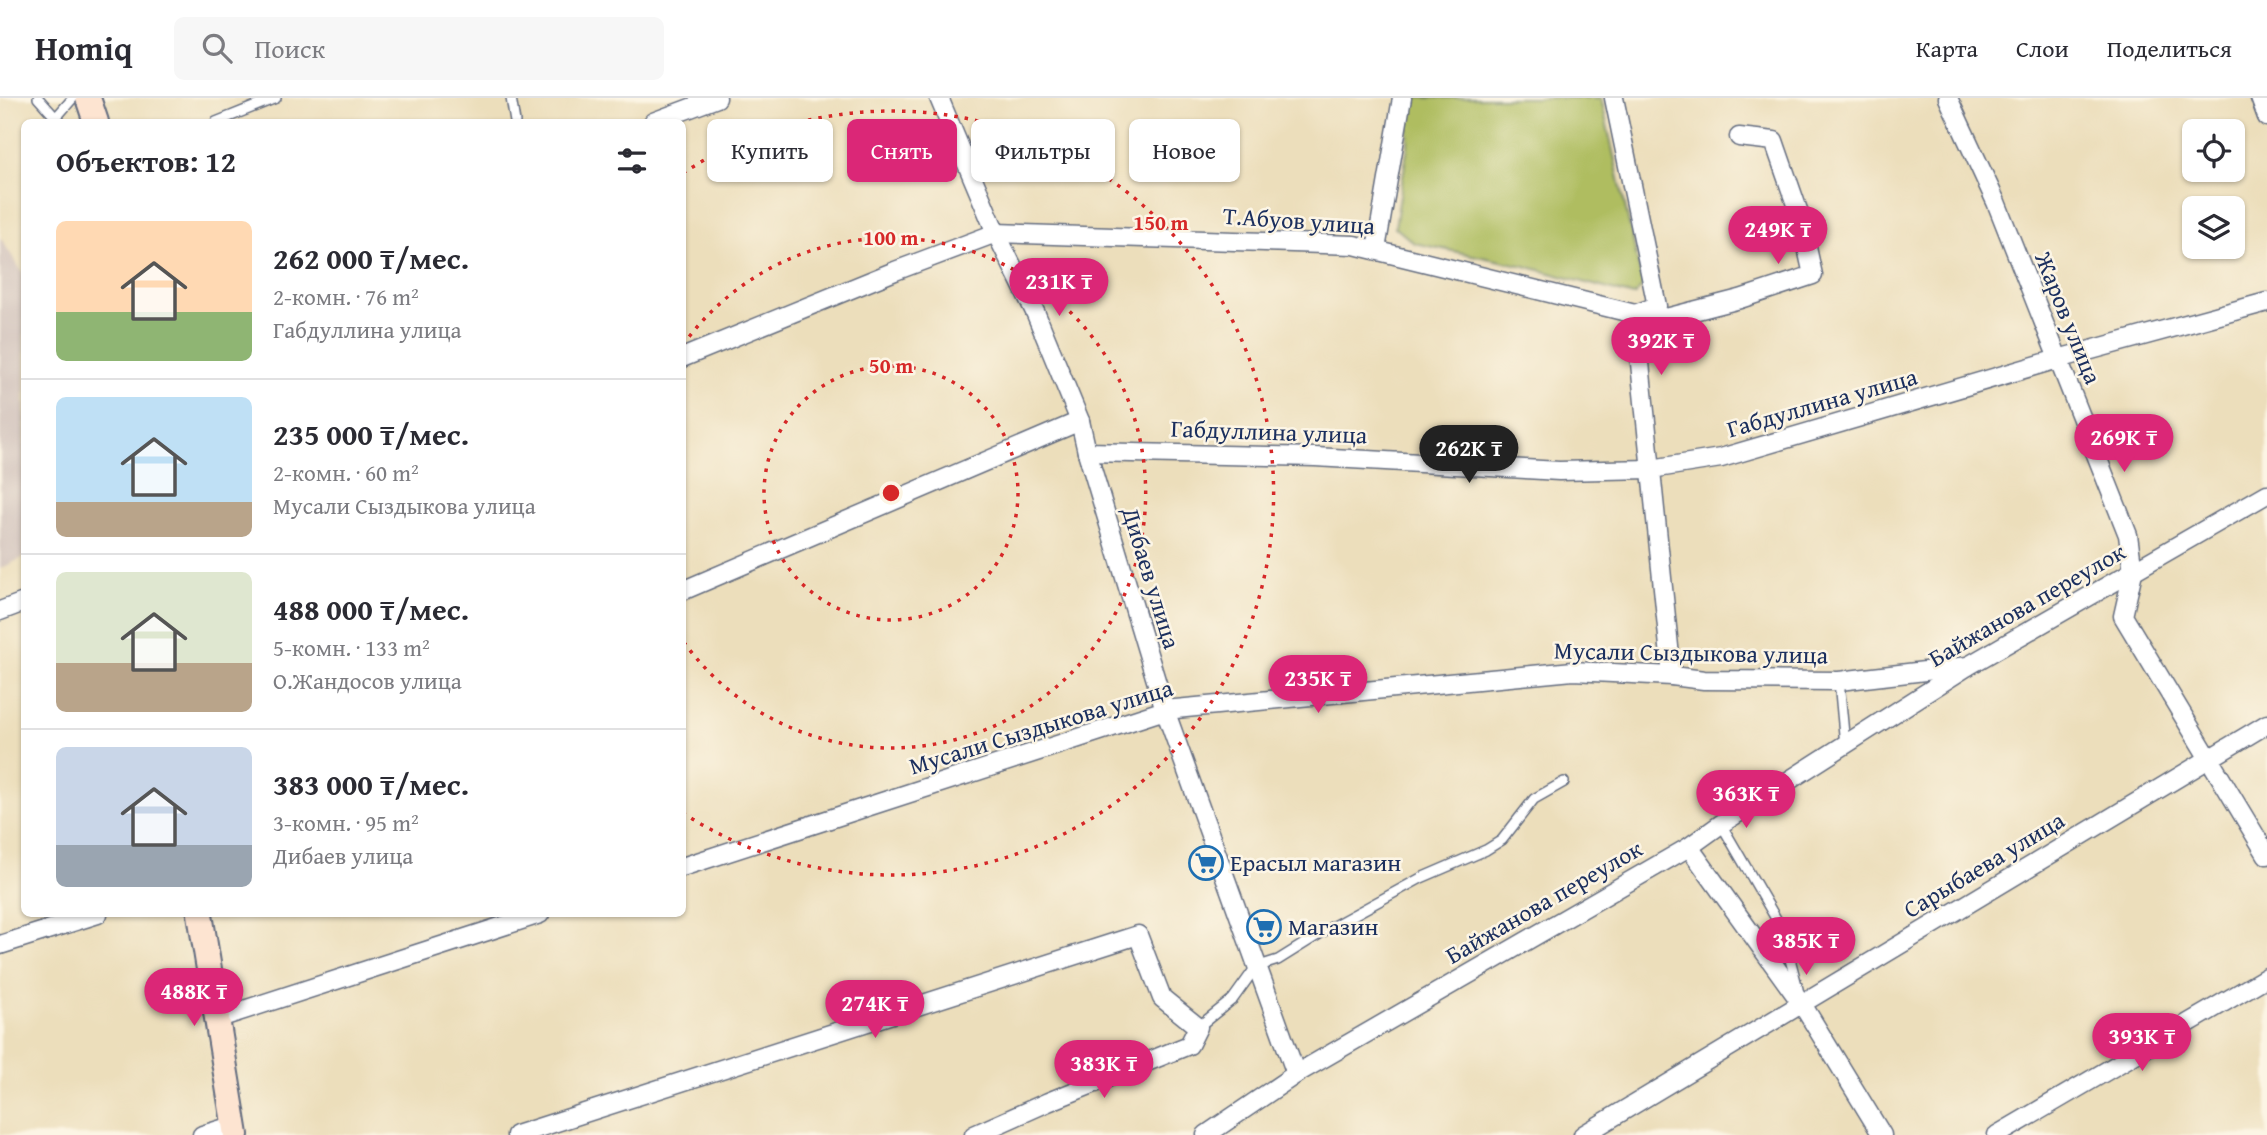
<!DOCTYPE html>
<html lang="ru">
<head>
<meta charset="utf-8">
<style>
	body { margin:0; font-family:"Gentium Book Plus",serif; background:#f7f7f7; color:#2b2b33; height:100vh; display:flex; flex-direction:column; font-size:26px; white-space:nowrap }
	* { box-sizing:border-box; margin:0 }
	p { font-size:23px; color:#7c7c81 }
	.icon { flex:none; width:38px; height:38px; fill:none; stroke:currentColor; stroke-width:2; stroke-linecap:round; stroke-linejoin:round }
	.map { position:relative; flex:1; overflow:hidden }
	.details { position:absolute; left:21px; top:21px; width:665px; height:798px; display:flex; flex-direction:column; background:#fff; border-radius:10px; box-shadow:0 2px 5px #0004 }
	.details>* { flex:none }
	.hud { position:absolute; left:707px; top:21px; width:665px; height:63px; display:flex; gap:14px }
	.controls { position:absolute; left:2182px; top:21px; display:grid; gap:14px }
	.controls a { display:grid; place-items:center; width:63px; height:63px; border-radius:10px; background:#fff; box-shadow:0 2px 5px #0004; font-size:35px }
	.price { position:absolute; translate:-50% -60px; padding:0 16px; border-radius:24px; background:#db2777; color:#fff; font-size:23px; line-height:46px; filter:drop-shadow(0 2px 4px #0008) }
	.price::after { content:''; position:absolute; left:50%; top:42px; width:21px; height:16px; margin-left:-10px; background:inherit; clip-path:polygon(0 0,100% 0,50% 100%) }
	.price.active { background:#222; color:#fff }
	ul { padding:0; list-style:none }
	li { display:flex; align-items:center; gap:21px; height:175px; padding:0 35px }
	li+li { border-top:2px solid #e1e1e2 }
	li span { display:grid; place-items:center; flex:none; width:196px; height:140px; border-radius:10px; color:#555 }
	li>.icon { margin-inline-start:auto }
	span .icon { width:84px; height:84px; fill:#fffc; stroke-width:1 }
	li b { font-size:30px }
	h2 { display:flex; justify-content:space-between; align-items:center; height:84px; padding:0 35px; font-size:30px }
	.pill { padding:0 24px; border-radius:10px; background:#fff; box-shadow:0 2px 5px #0004; font-size:24px; line-height:63px }
	.pill.active { background:#db2777; color:#fff }
	header { display:flex; align-items:center; gap:42px; box-sizing:border-box; height:98px; padding:0 35px; background:#fff; border-bottom:2px solid #e1e1e2 }
	header strong { font-size:33px }
	nav { display:flex; gap:38px; margin-inline-start:auto; font-size:24px }
	.search { width:490px; height:63px; background:#f7f7f7; display:flex; align-items:center; gap:18px; box-sizing:border-box; padding:0 24px; border-radius:10px; color:#7c7c81; font-size:26px }
	.map>svg:first-child { display:block }
</style>
</head>
<body>
<header>
<strong>Homiq</strong>
<div class="search"><svg class="icon" aria-label="search" viewBox="0 0 24 24"><circle cx="10" cy="10" r="6"/><path d="M15 15l6 6"/></svg>Поиск</div>
<nav><a>Карта</a><a>Слои</a><a>Поделиться</a></nav>
</header>
<div class="map">
<svg width="2267" height="1037" viewBox="0 0 2267 1037">
	<rect width="100%" height="100%" fill="#fcf5e5"/>
	<filter id="ink" filterUnits="userSpaceOnUse"><feTurbulence type="fractalNoise" baseFrequency=".0143" numOctaves="2"/><feDisplacementMap in="SourceGraphic" scale="14" xChannelSelector="R" yChannelSelector="G"/><feConvolveMatrix kernelMatrix="1 2 1 2 8 2 1 2 1" color-interpolation-filters="sRGB"/></filter>
	<filter id="wash" filterUnits="userSpaceOnUse"><feTurbulence type="fractalNoise" baseFrequency=".00686" numOctaves="4" result="noise"/><feDisplacementMap in="SourceGraphic" scale="28" xChannelSelector="R" yChannelSelector="G"/><feGaussianBlur stdDeviation="1.57" result="paint"/><feColorMatrix in="noise" values="0 0 0 0 0 0 0 0 0 0 0 0 0 0 0 0 0 1.4 0 .05"/><feComposite in="paint" operator="in"/></filter>
	<g filter="url(#wash)">
		<rect width="100%" height="100%" fill="#ecdebb"/>
		<!-- industrial -->
		<polygon fill="#cfc0ba" points="0,139 24,177 24,459 0,471"/>
		<!-- green -->
		<polygon fill="#afbd60" stroke="#65765f" stroke-width="2" points="1410,0 1601,0 1643,188 1634,198 1525,168 1414,145 1395,129 1408,47 1408,11"/>
	</g>
	<g filter="url(#ink)">
		<g fill="none" stroke-linecap="round" stroke-linejoin="round">
			<!-- lane casing -->
			<g stroke="#646c7f" stroke-width="12">
				<g id="lane">
					<polyline points="38,0 56,20"/>
					<polyline points="511,0 515,24"/>
					<polyline points="52,24 73,0"/>
					<polyline points="216,24 276,0"/>
					<polyline points="1839,583 1845,647"/>
					<polyline points="1721,726 1782,831 1798,891"/>
					<polyline points="1198,929 1233,901 1256,869 1278,862 1326,832 1421,780 1486,752 1502,742 1534,701 1564,684"/>
				</g>
			</g>
			<!-- street casing -->
			<g stroke="#646c7f" stroke-width="21">
				<g id="street">
					<polyline points="939,0 996,135 1036,216 1080,323"/>
					<polyline points="1614,0 1657,208 1635,216 1672,578"/>
					<polyline points="1948,0 1996,104 2128,437 2133,474 2123,518 2267,757"/>
					<polyline points="2260,0 2267,19"/>
					<polyline points="653,24 717,0"/>
					<polyline points="1376,151 1402,0"/>
					<polyline points="682,260 895,173 996,135 1354,147 1635,216 1666,220 1740,201 1813,177 1800,118 1774,43 1739,39"/>
					<polyline points="1087,354 1165,612 1296,976"/>
					<polyline points="682,493 1080,323 1087,354 1315,359 1559,373 1651,371 1721,360 2058,261 2267,204"/>
					<polyline points="0,513 24,504"/>
					<polyline points="1689,749 1802,906 1882,1037"/>
					<polyline points="682,769 1165,612 1573,573 1672,578 1704,582 1839,583 1968,568"/>
					<polyline points="0,847 98,816"/>
					<polyline points="216,921 540,816"/>
					<polyline points="202,1037 235,1027"/>
					<polyline points="516,1037 1138,837 1162,900 1198,929 1189,947 1048,1004 974,1037"/>
					<polyline points="1206,1037 1296,976 1689,749 1721,726 1968,568 2267,396"/>
					<polyline points="1583,1037 2267,626"/>
					<polyline points="1997,1037 2267,879"/>
				</g>
			</g>
			<!-- secondary casing -->
			<g stroke="#646c7f" stroke-width="28">
				<g id="secondary">
					<polyline points="88,0 96,24"/>
					<polyline points="200,816 236,1037"/>
				</g>
			</g>
			<!-- lane -->
			<use href="#lane" stroke="#fff" stroke-width="9"/>
			<!-- street -->
			<use href="#street" stroke="#fff" stroke-width="18"/>
			<!-- secondary -->
			<use href="#secondary" stroke="#fde4d1" stroke-width="24"/>
		</g>
	</g>
	<!-- distance rings -->
	<g fill="none" stroke="#d62828" stroke-width="3.5" stroke-dasharray="3.5 7">
		<circle cx="891" cy="395" r="127"/>
		<path d="M683 247A255 255 0 1 1 683 543"/>
		<path d="M683 75A382 382 0 1 1 683 715"/>
	</g>
	<!-- icons -->
	<defs>
		<g id="supermarket-ring" transform="scale(1.75)"><circle r="9.5" fill="#fcf5e5" stroke="#1f6fb2" stroke-width="1.5"/><path d="M-6-5.5h2.5l.6 2H6L4.5 2H-2.5L-4.4-4H-6ZM-1.5 3.2a1.3 1.3 0 1 0 .1 0ZM3 3.2a1.3 1.3 0 1 0 .1 0Z" fill="#1f6fb2"/></g>
	</defs>
	<g fill-rule="evenodd">
		<use href="#supermarket-ring" x="1206" y="765"/>
		<use href="#supermarket-ring" x="1264" y="829"/>
	</g>
	<g text-anchor="middle" stroke-width="5" stroke-linejoin="round" paint-order="stroke">
		<!-- street labels -->
		<g font-size="24" fill="#1b2f5e" stroke="#fcf5e5">
			<text transform="translate(1299 123) rotate(4)" y="8">Т.Абуов улица</text>
			<text transform="translate(2068 220) rotate(68)" y="8">Жаров улица</text>
			<text transform="translate(1822 305) rotate(-16)" y="8">Габдуллина улица</text>
			<text transform="translate(1269 334) rotate(2)" y="8">Габдуллина улица</text>
			<text transform="translate(1151 480) rotate(73)" y="8">Дибаев улица</text>
			<text transform="translate(2027 507) rotate(-30)" y="8">Байжанова переулок</text>
			<text transform="translate(1691 555) rotate(1)" y="8">Мусали Сыздыкова улица</text>
			<text transform="translate(1041 629) rotate(-17)" y="8">Мусали Сыздыкова улица</text>
			<text transform="translate(1984 767) rotate(-31)" y="8">Сарыбаева улица</text>
			<text transform="translate(1544 804) rotate(-30)" y="8">Байжанова переулок</text>
		</g>
		<!-- poi labels -->
		<g font-size="24" fill="#1b2f5e" stroke="#fcf5e5" text-anchor="start">
			<text x="1230" y="773">Ерасыл магазин</text>
			<text x="1288" y="837">Магазин</text>
		</g>
	</g>
	<circle cx="891" cy="395" r="10" fill="#d62828" stroke="#fcf5e5" stroke-width="3.5"/>
	<g font-size="21" text-anchor="middle" font-weight="bold" fill="#d62828" stroke="#fcf5e5" stroke-width="5" stroke-linejoin="round" paint-order="stroke">
		<text x="1161" y="132">150 m</text>
		<text x="891" y="147">100 m</text>
		<text x="891" y="275">50 m</text>
	</g>
</svg>
<div class="controls">
<a><svg class="icon" aria-label="locate" viewBox="0 0 24 24"><circle cx="12" cy="12" r="6"/><path d="M12 2v4M12 18v4M2 12h4M18 12h4"/></svg></a>
<a><svg class="icon" aria-label="layers" viewBox="0 0 24 24"><path d="M12 4l9 5-9 5-9-5zM3 14l9 5 9-5"/></svg></a>
</div>
<b class="price" style="left:1778px;top:168px">249K ₸</b>
<b class="price" style="left:1059px;top:220px">231K ₸</b>
<b class="price" style="left:1661px;top:279px">392K ₸</b>
<b class="price" style="left:2124px;top:376px">269K ₸</b>
<b class="price active" style="left:1469px;top:387px">262K ₸</b>
<b class="price" style="left:1318px;top:617px">235K ₸</b>
<b class="price" style="left:1746px;top:732px">363K ₸</b>
<b class="price" style="left:1806px;top:879px">385K ₸</b>
<b class="price" style="left:194px;top:930px">488K ₸</b>
<b class="price" style="left:875px;top:942px">274K ₸</b>
<b class="price" style="left:2142px;top:975px">393K ₸</b>
<b class="price" style="left:1104px;top:1002px">383K ₸</b>
<div class="hud">
<a class="pill">Купить</a>
<a class="pill active">Снять</a>
<a class="pill">Фильтры</a>
<a class="pill">Новое</a>
</div>
<section class="details">
<h2>Объектов: 12<svg class="icon" aria-label="filters" viewBox="0 0 24 24"><path d="M4 7h16M4 17h16"/><circle cx="9" cy="7" r="2"/><circle cx="15" cy="17" r="2"/></svg></h2>
<ul>
<li><span style="background:linear-gradient(#ffd9b3 65%,#8fb573 0)"><svg class="icon" aria-label="home" viewBox="0 0 24 24"><path d="M3 11l9-7 9 7M6 9v11h12V9"/></svg></span><div><b>262 000 ₸/мес.</b><p>2-комн. · 76 m²</p><p>Габдуллина улица</p></div></li>
<li><span style="background:linear-gradient(#bfe0f5 75%,#b9a48a 0)"><svg class="icon" aria-label="home" viewBox="0 0 24 24"><path d="M3 11l9-7 9 7M6 9v11h12V9"/></svg></span><div><b>235 000 ₸/мес.</b><p>2-комн. · 60 m²</p><p>Мусали Сыздыкова улица</p></div></li>
<li><span style="background:linear-gradient(#dfe7d0 65%,#b9a48a 0)"><svg class="icon" aria-label="home" viewBox="0 0 24 24"><path d="M3 11l9-7 9 7M6 9v11h12V9"/></svg></span><div><b>488 000 ₸/мес.</b><p>5-комн. · 133 m²</p><p>О.Жандосов улица</p></div></li>
<li><span style="background:linear-gradient(#c9d6e8 70%,#9aa5b1 0)"><svg class="icon" aria-label="home" viewBox="0 0 24 24"><path d="M3 11l9-7 9 7M6 9v11h12V9"/></svg></span><div><b>383 000 ₸/мес.</b><p>3-комн. · 95 m²</p><p>Дибаев улица</p></div></li>
</ul>
</section>
</div>
</body>
</html>
